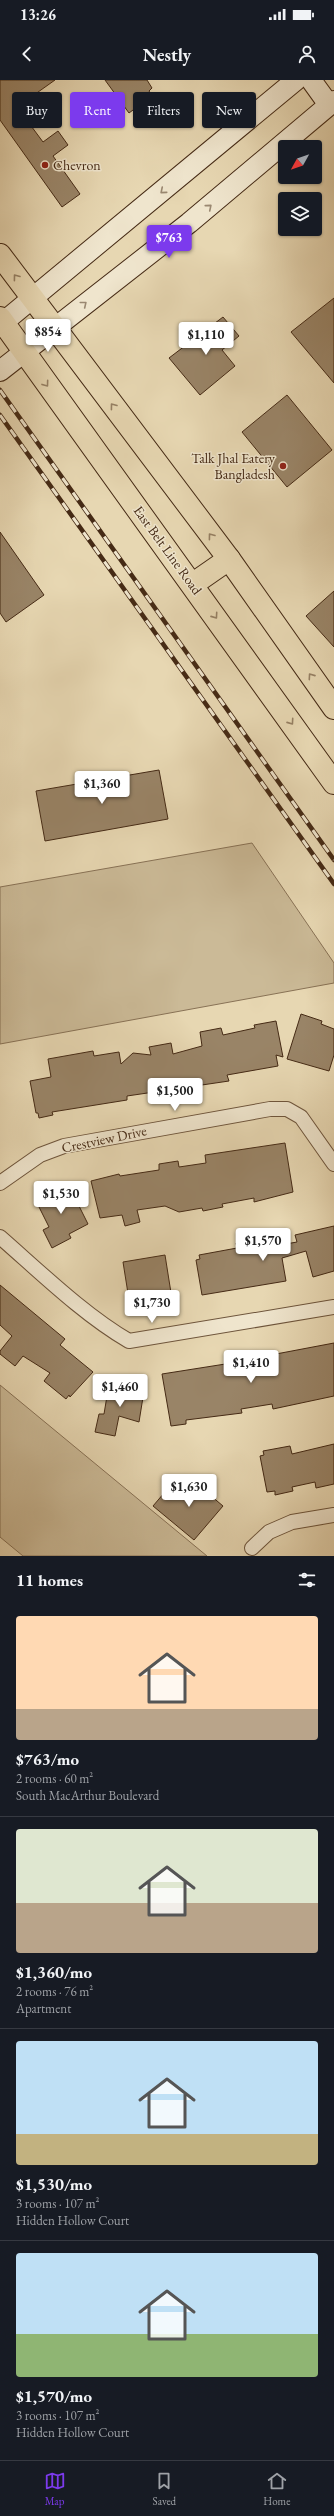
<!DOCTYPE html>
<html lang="en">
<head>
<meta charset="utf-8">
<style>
	body { margin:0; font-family:"EB Garamond",serif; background:#242831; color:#f1f3f6; height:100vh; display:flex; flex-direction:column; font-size:15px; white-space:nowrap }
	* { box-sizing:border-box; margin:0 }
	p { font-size:13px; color:#9ea1a6 }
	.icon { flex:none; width:22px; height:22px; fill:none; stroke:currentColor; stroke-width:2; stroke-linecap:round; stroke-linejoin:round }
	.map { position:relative; height:1476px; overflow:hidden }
	.drawer { display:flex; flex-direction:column; background:#171b24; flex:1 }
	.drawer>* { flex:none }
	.guide { position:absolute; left:12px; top:12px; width:310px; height:36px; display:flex; gap:8px }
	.needle { width:26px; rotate:230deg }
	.buttons { position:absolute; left:278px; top:60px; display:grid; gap:8px }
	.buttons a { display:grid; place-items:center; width:44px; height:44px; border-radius:4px; background:#171b24; box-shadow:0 1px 3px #0004; font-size:20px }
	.price { position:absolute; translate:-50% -34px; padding:0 9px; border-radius:4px; background:#fff; color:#222; font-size:13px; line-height:26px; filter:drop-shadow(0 1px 2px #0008) }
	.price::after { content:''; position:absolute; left:50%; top:24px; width:12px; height:9px; margin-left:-6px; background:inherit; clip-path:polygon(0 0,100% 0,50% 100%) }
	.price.current { background:#7c3aed; color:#fff }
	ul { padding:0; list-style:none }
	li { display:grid; align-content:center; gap:8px; height:212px; padding:0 16px }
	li+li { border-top:1px solid #363941 }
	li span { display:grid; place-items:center; height:124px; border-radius:4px; color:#555 }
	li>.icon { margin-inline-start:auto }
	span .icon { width:72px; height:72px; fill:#fffc; stroke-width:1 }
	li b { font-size:17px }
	h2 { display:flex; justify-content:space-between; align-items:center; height:48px; padding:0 16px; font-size:17px }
	.tag { padding:0 14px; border-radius:4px; background:#171b24; box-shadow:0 1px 3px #0004; font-size:14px; line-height:36px }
	.tag.current { background:#7c3aed; color:#fff }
	.status { display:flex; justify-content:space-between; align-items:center; height:28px; padding:0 20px; background:#171b24; direction:ltr }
	.status svg { height:11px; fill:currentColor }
	header { display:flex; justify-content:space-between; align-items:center; height:52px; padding:0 16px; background:#171b24; font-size:18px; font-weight:700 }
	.tab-bar { display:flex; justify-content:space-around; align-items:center; height:56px; border-top:1px solid #363941; background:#171b24; font-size:11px; color:#9ea1a6 }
	.tab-bar a { display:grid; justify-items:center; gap:2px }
	.tab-bar .current { color:#7c3aed }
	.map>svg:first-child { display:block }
</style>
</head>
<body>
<div class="status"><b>13:26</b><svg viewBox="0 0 49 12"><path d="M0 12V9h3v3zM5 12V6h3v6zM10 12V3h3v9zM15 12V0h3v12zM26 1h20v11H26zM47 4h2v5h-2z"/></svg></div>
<header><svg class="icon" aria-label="back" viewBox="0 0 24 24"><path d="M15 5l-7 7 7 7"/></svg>Nestly<svg class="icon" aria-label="person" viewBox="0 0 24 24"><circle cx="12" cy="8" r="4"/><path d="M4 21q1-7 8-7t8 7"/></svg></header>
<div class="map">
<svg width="334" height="1476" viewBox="0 0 334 1476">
	<rect width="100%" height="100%" fill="#e7d7b2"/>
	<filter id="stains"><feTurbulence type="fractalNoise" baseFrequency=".005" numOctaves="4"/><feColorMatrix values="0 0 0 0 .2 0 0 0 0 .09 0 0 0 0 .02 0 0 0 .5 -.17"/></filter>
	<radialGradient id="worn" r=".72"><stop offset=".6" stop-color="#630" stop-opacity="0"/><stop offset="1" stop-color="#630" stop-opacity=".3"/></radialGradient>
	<!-- green -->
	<g fill="#cbba97" stroke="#887256">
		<polygon points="252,763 334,883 334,903 0,964 0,807"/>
		<polygon points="0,1305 207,1476 23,1476 0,1457"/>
	</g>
	<!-- building -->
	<g fill="#998467" stroke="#452a15">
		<polygon points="0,0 55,0 17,27 43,62 58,51 68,65 53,76 80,114 62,127 0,40"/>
		<polygon points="105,0 147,0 152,8 149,11 152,16 129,33"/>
		<polygon points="334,218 334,303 291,252"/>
		<polygon points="223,237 239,256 222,270 235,286 200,315 169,278"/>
		<polygon points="287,315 332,370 287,407 242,352"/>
		<polygon points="0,452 44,515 6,542 0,533"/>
		<polygon points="334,511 334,567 306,536"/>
		<polygon points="159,690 168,739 45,761 36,711"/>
		<polygon points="301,934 322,941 321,944 334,949 334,975 329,991 287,979"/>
		<polygon points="276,941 283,977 276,975 278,986 227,995 229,1001 127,1016 127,1020 52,1032 53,1035 39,1038 38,1033 36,1033 30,1001 51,997 48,979 93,971 94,976 119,972 121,984 133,973 151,975 149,967 171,963 173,974 202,966 200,952 221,948 223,955 255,948 254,945"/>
		<polygon points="285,1063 293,1112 254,1122 254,1118 222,1124 223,1127 203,1131 202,1128 179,1132 165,1126 137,1130 140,1142 125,1146 122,1135 100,1138 91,1101 119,1094 120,1096 159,1090 159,1084 178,1081 179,1087 206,1083 205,1075"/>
		<polygon points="60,1106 63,1111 70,1108 88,1144 69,1154 71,1158 52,1168 43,1150 49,1147 37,1123 47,1116 46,1113"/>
		<polygon points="334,1146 334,1191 313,1197 306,1171 282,1178 286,1201 202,1215 196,1180 200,1179 199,1175 237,1168 236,1163 258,1159 259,1164 269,1167 297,1162 295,1155"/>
		<polygon points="165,1175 172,1219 130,1226 123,1182"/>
		<polygon points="0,1205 65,1259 60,1265 93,1292 70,1317 69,1315 66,1319 44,1301 50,1293 23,1276 15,1286 0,1274 0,1271 12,1256 0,1245"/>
		<polygon points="334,1263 334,1316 273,1329 272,1324 241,1329 242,1333 186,1340 186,1344 171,1346 162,1294 276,1276 276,1274"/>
		<polygon points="109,1304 144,1311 139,1342 119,1336 115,1356 95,1352 99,1334 104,1334"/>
		<polygon points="334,1364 334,1404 316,1408 315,1402 292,1407 293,1411 275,1415 275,1411 267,1412 260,1376 264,1375 263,1371 290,1366 292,1374"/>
		<polygon points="191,1399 223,1426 194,1460 153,1426 170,1406 178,1413"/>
	</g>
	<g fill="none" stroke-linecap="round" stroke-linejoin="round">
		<!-- street casing -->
		<g stroke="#6e553c" stroke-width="16">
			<g id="street">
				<polyline points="0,1103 40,1075 64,1066 270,1029 287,1029 301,1037 334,1084"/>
				<path d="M0 1157C39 1191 84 1235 129 1261L334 1227"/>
				<polyline points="252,1468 269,1452 292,1442 334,1435"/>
			</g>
		</g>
		<!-- secondary casing -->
		<g stroke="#452a15" stroke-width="22">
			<g id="secondary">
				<polyline points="311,0 329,25"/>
				<polyline points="0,245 296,0"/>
				<polyline points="0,291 189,143 334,21"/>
			</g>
		</g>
		<!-- primary casing -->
		<g stroke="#452a15" stroke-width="24">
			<g id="primary">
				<polyline points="0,175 229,479 334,628"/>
				<polyline points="0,238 334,703"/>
				<polyline points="193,504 229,479"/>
			</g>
		</g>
		<!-- street -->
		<use href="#street" stroke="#efe5cd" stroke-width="14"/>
		<!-- secondary -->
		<use href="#secondary" stroke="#efe5cd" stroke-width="20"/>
		<!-- primary -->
		<use href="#primary" stroke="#e7d7b2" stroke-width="22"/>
		<!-- rail casing -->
		<g stroke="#452a15" stroke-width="4.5">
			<g id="rail">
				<polyline points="0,310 334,780"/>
				<polyline points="0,335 334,804"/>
			</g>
		</g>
		<!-- rail -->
		<use href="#rail" stroke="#efe5cd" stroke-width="3" stroke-dasharray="9" stroke-linecap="butt"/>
	</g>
	<!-- one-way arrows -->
	<defs><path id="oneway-chevron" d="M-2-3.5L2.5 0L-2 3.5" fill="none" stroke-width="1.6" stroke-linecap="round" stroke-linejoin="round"/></defs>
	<g stroke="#9a8871">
		<use href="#oneway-chevron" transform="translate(163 111) rotate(140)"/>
		<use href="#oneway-chevron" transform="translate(209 127) rotate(-40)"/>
		<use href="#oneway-chevron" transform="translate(84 224) rotate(-39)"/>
	</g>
	<g stroke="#968064">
		<use href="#oneway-chevron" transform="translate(16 197) rotate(-127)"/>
		<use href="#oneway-chevron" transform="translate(46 304) rotate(54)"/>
		<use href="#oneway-chevron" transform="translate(113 326) rotate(-127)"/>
		<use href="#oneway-chevron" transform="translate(211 456) rotate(-127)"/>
		<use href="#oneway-chevron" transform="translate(215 536) rotate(55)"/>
		<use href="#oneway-chevron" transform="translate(311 596) rotate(-125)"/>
		<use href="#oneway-chevron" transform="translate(291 642) rotate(55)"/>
	</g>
	<!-- markers -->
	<g fill="#8f2418" stroke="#efe5cd" stroke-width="1.5">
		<circle cx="45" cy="85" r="4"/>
		<circle cx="283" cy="386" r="4"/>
	</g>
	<g text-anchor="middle" stroke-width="3" stroke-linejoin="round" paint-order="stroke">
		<!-- poi labels -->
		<g font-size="14" fill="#452a15" stroke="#efe5cd" text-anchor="start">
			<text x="53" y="90">Chevron</text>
			<text x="275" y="383" text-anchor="end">Talk Jhal Eatery<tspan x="275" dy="16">Bangladesh</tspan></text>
		</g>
		<!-- street labels -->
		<g font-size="14" fill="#452a15" stroke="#efe5cd">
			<text transform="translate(168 470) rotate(54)" y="5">East Belt Line Road</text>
			<text transform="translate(104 1059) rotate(-12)" y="5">Crestview Drive</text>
		</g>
	</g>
	<rect width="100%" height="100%" filter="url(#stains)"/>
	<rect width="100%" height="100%" fill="url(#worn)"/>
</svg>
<div class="buttons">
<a><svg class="needle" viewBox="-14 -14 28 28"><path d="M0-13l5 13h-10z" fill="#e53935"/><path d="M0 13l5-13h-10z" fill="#9ea1a6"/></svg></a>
<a><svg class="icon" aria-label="layers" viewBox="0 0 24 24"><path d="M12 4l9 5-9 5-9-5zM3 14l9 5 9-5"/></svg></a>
</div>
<b class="price current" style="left:169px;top:179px">$763</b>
<b class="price" style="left:48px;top:273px">$854</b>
<b class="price" style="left:206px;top:276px">$1,110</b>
<b class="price" style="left:102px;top:725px">$1,360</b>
<b class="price" style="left:175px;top:1032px">$1,500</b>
<b class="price" style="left:61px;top:1135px">$1,530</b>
<b class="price" style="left:263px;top:1182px">$1,570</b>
<b class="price" style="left:152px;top:1244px">$1,730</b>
<b class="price" style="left:251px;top:1304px">$1,410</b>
<b class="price" style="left:120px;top:1328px">$1,460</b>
<b class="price" style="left:189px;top:1428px">$1,630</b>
<div class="guide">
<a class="tag">Buy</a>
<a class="tag current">Rent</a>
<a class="tag">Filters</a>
<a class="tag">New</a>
</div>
</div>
<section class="drawer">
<h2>11 homes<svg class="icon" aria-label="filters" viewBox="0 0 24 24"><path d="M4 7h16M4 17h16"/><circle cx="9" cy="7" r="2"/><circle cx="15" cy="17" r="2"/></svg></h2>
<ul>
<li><span style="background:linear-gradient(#ffd9b3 75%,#b9a48a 0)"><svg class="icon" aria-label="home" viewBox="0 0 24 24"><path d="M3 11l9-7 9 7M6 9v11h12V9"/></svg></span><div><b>$763/mo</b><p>2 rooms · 60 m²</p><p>South MacArthur Boulevard</p></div></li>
<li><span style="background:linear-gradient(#dfe7d0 60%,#b9a48a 0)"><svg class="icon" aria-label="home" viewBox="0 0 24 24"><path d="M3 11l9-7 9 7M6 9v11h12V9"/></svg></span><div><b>$1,360/mo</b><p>2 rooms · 76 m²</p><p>Apartment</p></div></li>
<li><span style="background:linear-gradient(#bfe0f5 75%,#c2b280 0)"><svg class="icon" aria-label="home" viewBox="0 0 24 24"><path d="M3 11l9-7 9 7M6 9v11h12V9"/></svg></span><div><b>$1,530/mo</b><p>3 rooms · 107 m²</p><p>Hidden Hollow Court</p></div></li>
<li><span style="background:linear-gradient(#bfe0f5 65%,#8fb573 0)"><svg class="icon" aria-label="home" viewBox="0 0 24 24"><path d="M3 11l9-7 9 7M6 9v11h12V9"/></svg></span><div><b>$1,570/mo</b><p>3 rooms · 107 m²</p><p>Hidden Hollow Court</p></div></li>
</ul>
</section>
<nav class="tab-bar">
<a class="current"><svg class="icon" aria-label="map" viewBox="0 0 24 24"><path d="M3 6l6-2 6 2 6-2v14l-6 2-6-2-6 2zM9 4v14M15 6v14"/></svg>Map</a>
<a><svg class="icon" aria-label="saved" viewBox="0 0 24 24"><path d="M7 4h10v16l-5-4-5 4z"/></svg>Saved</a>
<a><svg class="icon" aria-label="home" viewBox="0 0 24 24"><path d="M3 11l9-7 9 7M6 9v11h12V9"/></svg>Home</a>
</nav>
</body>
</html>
